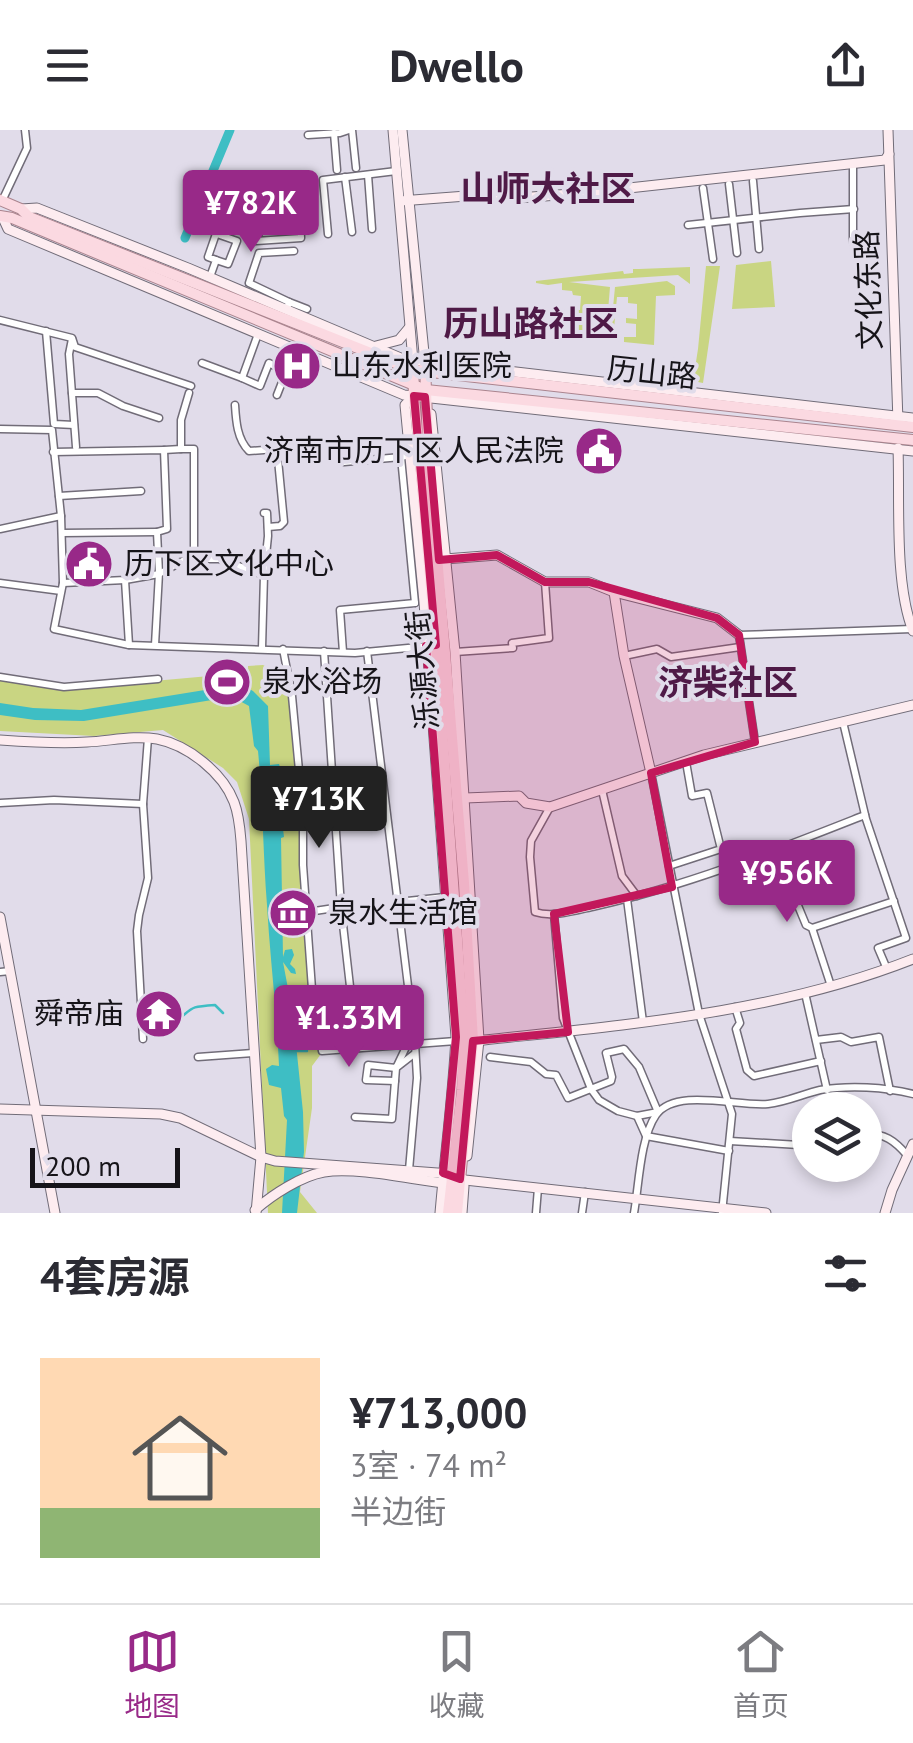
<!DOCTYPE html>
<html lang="zh">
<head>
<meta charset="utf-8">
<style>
	body { margin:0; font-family:"PT Sans","Noto Sans SC",sans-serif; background:#f7f7f7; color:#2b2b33; height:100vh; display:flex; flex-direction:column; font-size:38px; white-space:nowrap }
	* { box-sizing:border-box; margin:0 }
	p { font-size:32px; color:#7c7c81 }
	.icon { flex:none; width:55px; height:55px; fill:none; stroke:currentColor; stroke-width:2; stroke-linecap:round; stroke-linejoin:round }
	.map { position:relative; height:1083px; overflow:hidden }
	.details { display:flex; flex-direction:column; background:#fff; flex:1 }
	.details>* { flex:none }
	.buttons { position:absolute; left:792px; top:962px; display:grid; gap:20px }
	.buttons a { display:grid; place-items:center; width:90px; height:90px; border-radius:50%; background:#fff; box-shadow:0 5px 15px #0003; font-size:50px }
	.scale { position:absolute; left:30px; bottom:25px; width:150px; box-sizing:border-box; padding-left:10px; border:5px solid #161419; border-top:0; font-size:28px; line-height:35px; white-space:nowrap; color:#161419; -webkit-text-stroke:8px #e1dcea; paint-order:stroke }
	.price { position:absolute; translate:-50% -85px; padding:0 22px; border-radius:10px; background:#982988; color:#fff; font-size:32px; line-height:65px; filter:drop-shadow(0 2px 5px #0008) }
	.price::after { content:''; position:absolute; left:50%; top:60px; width:30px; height:22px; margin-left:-15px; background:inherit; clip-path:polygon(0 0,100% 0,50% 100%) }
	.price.on { background:#222; color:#fff }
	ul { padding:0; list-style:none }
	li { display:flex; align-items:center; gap:30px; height:250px; padding:0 40px }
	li+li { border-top:2px solid #e1e1e2 }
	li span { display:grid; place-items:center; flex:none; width:280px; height:200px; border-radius:0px; color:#555 }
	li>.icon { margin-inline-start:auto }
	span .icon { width:120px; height:120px; fill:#fffc; stroke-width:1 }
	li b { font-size:42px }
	h2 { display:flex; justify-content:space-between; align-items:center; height:120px; padding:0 40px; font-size:42px }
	header { display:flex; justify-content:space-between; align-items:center; height:130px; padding:0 40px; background:#fff; font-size:45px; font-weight:800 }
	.menu { display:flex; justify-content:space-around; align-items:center; height:140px; border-top:2px solid #e1e1e2; background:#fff; font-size:28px; color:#7c7c81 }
	.menu a { display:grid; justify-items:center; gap:5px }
	.menu .on { color:#982988 }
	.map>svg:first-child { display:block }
</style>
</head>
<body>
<header><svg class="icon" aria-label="menu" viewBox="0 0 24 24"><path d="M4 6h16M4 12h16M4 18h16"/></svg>Dwello<svg class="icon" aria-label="share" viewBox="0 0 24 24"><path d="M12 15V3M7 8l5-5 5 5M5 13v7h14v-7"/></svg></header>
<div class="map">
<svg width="913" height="1083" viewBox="0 0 913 1083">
	<rect width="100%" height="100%" fill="#e1dcea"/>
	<!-- green -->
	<g fill="#c9d582">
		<polygon points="771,131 775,177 732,179 736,135"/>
		<polygon points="706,136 720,136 703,253 693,251 698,219"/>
		<polygon points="690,137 690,154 678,145 569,152 610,157 606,205 578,202 579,186 570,184 570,180 580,180 581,166 573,165 572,161 562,160 562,153 548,155 536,153 536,151 623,141 624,144 633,143 633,139 639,139"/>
		<polygon points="667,151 675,156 675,165 656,166 654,215 624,212 624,207 636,207 636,194 626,193 626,188 637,189 637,174 628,173 628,167 617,167 613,209 610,209 615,157"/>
		<path d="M263 535 286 547C308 648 301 753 310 855 312 878 317 901 321 924L312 936V978L300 1062 317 1083H268L249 689 237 652 223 638 163 600 94 606 0 601V549L64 559 243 543 248 542V536Z"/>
	</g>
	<!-- water -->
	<path fill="#3ebec4" d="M243 543 244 556 253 561 268 576 270 635 279 634 280 637 271 643 277 699H283L284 707 281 708 283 827 285 820 292 819 294 825 290 834 295 839 296 844 291 843 283 832 293 885 303 982 304 1022 297 1083H282L287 990 284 986 281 958 269 955 266 939 272 935 279 936C277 882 270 829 267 775 263 724 263 672 258 621L254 616 249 576 238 570 218 569 84 591 35 590 0 585V573L33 578 81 580 211 559 210 547Z"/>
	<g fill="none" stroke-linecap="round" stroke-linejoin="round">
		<!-- stream -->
		<g stroke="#3ebec4" stroke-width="2.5">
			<path d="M144 892 174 893C195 877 187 877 215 875L223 883"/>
			<polyline points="297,921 307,921"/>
		</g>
		<!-- river -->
		<polyline stroke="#3ebec4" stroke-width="9" points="185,108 230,0"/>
		<!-- street casing -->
		<g stroke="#716c78" stroke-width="9">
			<g id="street">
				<polyline points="352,0 356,38"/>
				<polyline points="334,3 337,40"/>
				<polyline points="308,5 340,3 349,0"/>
				<polyline points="853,34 853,112"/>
				<polyline points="368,45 372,99"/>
				<polyline points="345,47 352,102"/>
				<polyline points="753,51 759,119"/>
				<polyline points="729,54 737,123"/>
				<polyline points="703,58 713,129"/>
				<polyline points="2,71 27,18 25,0"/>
				<polyline points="264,89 256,111 301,108 300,84"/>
				<polyline points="688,95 800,83 854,79"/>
				<polyline points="328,104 323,50 396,41"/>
				<polyline points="216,130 228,134 237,111 217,104"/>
				<polyline points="210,147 216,130 208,127 218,98 212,96 222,76 261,89 300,84 298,61"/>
				<polyline points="289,172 307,179"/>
				<polyline points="287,179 289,172 249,153 259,123 294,121"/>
				<polyline points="0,190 72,208 75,217 191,256"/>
				<polyline points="46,201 54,294 74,295"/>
				<polyline points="72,209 69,224 76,317"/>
				<polyline points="202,233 242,248 258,204"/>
				<polyline points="242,248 260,256 269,233 286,242 277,265"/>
				<polyline points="72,263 98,263 123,276 159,288"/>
				<path d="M235 275C236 291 237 309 249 321L277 319 284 392 280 396 268 397"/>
				<polyline points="0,299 52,300 61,386 63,453 54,499 129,515 355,523 429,516"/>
				<polyline points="181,319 194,319 194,429"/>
				<polyline points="164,320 181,319 181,290 189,263"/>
				<polyline points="53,322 164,320 167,399 157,402 159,443 155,515"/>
				<polyline points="410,325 401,327 415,473"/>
				<polyline points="344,332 401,327"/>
				<polyline points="59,366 141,361"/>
				<polyline points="0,399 61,386"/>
				<polyline points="62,403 157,402"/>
				<polyline points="264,445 268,406 267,383 264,383"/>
				<polyline points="125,450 129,515"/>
				<polyline points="0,453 61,461"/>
				<polyline points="63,453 125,450 159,444 186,429 219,429 264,445 262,518"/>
				<polyline points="283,519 292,566 303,683 303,735 312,859 322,921 456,911"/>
				<polyline points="324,521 341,777 357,918"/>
				<polyline points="367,521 415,913 417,948 409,1040"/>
				<polyline points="343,522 340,480 415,473"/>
				<polyline points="455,522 513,518 512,513 549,508 545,452"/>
				<polyline points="624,526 657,519 671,527 740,517"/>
				<polyline points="0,547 64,557 158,549"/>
				<polyline points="843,592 866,689 906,808 878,818 887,839"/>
				<polyline points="755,612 739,505 912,499"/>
				<polyline points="651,643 699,884 732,984 722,1083"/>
				<polyline points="332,646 382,643"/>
				<polyline points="602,660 622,746 637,766"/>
				<polyline points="0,673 54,670 143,674"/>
				<path d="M550 677 531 711 530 727 535 782C553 788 577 780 596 776 689 755 776 720 865 685"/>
				<polyline points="303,683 334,681"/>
				<polyline points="775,720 806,795 812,798 831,856"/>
				<polyline points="669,736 721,719 707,663 692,666 686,632"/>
				<polyline points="627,769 643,892"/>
				<polyline points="398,772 445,767"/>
				<polyline points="308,782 341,777"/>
				<polyline points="812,798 894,771"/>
				<polyline points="0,842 10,841"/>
				<polyline points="805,863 827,960"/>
				<polyline points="735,877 740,893 736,899 747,940 754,946 821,931"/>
				<polyline points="143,909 137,801 139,785 148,748 143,674 148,608"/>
				<polyline points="816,910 841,907 851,912 879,907 890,961"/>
				<polyline points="198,927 253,923"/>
				<polyline points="490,927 531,932 546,944 556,945 568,968 611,951 612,947 606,923 624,919 639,937 658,982 637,986 618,981 599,970 591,959 563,888 554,784"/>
				<polyline points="395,951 366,950 368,935 396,938 407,915"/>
				<polyline points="637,986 646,1006 729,1021"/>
				<polyline points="355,987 392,989 396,938 414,924"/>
				<path d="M865 1003C885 1004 894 1010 907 1025"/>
				<polyline points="730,1011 799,1015 810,1013"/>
				<polyline points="536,1083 538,1058"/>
				<polyline points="582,1083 585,1062"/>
				<path d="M634 1083C639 1055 640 1008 656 985 676 957 738 977 768 974 786 972 803 964 820 960 849 955 885 957 913 964"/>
			</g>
		</g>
		<!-- secondary casing -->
		<g stroke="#716c78" stroke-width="11">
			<g id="secondary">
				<polyline points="393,0 413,231"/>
				<polyline points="402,0 425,233"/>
				<polyline points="888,0 898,292"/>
				<polyline points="400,71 493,64 519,68 583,63 885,30 889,24"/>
				<polyline points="21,79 37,78 188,138 403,229 913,288"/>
				<polyline points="3,88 8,99 404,265 913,321"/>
				<polyline points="376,216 399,210 409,198"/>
				<path d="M414 266 405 275 424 472 456 907C453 966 445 1024 440 1083"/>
				<polyline points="431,284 455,522 479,910 467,1026"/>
				<path d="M898 318C900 371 894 453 913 501"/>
				<polyline points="445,429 497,425 545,452 589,452 614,462 717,488 739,505"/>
				<polyline points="614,462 624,526 651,643"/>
				<path d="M0 610C29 612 58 614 87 612 110 611 134 605 157 609 188 615 223 643 234 672 239 685 240 698 241 711L261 1027 256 1083"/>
				<polyline points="465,668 519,666 526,673 550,677 704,625 913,575"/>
				<polyline points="0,787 55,1083"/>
				<path d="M475 911C622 895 774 884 913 829"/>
				<polyline points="0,979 161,984 180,988 261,1027 275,1031 451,1044 465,1050 766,1083"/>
				<path d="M255 1080C272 1065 301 1046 324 1042 357 1037 409 1049 443 1053"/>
				<polyline points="462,1083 464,1056"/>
				<polyline points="885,1083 892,1060 913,1014"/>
			</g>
		</g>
		<!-- primary casing -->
		<g stroke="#aa848e" stroke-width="12">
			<g id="primary">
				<polyline points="0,70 21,79 29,87 413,240 913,297"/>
				<polyline points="0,86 12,88 426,260 913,310"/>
				<polyline points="413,231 414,266 436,515 464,906 462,960 448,1083"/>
				<polyline points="425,233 428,317 464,753 473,911 457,1083"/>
			</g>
		</g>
		<!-- street -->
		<use href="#street" stroke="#fff" stroke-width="6"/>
		<!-- secondary -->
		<use href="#secondary" stroke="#fdecf0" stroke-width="9"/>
		<!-- primary -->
		<use href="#primary" stroke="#fbd9e1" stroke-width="10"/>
	</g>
	<!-- marked area -->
	<path fill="#c2185b" fill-opacity="0.2" stroke="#c2185b" stroke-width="8" stroke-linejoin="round" d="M414 266 425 267 439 430 497 425 545 452H589L717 488 739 505 755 612 651 643 672 757 554 784 568 902 473 911 460 1049 443 1043 456 907 426 516 436 515Z"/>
	<!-- icons -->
	<defs>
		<g id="hospital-disc" transform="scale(2.5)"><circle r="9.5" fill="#982988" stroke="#e1dcea"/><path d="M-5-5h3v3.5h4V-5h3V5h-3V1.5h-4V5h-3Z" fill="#fff"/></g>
		<g id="civic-disc" transform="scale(2.5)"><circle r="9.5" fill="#982988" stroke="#e1dcea"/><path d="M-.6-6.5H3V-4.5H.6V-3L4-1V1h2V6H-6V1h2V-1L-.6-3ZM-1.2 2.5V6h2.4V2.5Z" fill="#fff"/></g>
		<g id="stadium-disc" transform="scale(2.5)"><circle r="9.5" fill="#982988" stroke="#e1dcea"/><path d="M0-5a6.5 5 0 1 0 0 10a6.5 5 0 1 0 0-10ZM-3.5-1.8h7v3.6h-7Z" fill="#fff"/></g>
		<g id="museum-disc" transform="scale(2.5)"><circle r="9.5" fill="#982988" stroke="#e1dcea"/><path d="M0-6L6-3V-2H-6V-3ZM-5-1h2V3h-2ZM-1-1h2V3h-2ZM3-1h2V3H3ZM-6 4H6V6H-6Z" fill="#fff"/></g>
		<g id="temple-disc" transform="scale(2.5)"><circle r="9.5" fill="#982988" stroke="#e1dcea"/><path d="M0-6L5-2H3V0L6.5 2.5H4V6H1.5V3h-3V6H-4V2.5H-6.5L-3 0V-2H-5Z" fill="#fff"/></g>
	</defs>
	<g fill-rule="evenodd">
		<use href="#hospital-disc" x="297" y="236"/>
		<use href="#civic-disc" x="599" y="321"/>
		<use href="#civic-disc" x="89" y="434"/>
		<use href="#stadium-disc" x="227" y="552"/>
		<use href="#museum-disc" x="293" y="783"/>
		<use href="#temple-disc" x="159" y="884"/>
	</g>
	<g text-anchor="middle" stroke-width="8" stroke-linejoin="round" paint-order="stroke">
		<!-- street labels -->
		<g font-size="30" fill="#161419" stroke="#e1dcea">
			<text transform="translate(869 160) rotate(-92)" y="10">文化东路</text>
			<text transform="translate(652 243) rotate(6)" y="10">历山路</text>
			<text transform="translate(423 540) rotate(-95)" y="10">泺源大街</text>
		</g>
		<!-- poi labels -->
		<g font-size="30" fill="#161419" stroke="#e1dcea" text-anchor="start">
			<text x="332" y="246">山东水利医院</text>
			<text x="564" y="331" text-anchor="end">济南市历下区人民法院</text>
			<text x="124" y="444">历下区文化中心</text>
			<text x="262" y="562">泉水浴场</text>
			<text x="328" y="793">泉水生活馆</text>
			<text x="124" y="894" text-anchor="end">舜帝庙</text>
		</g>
		<!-- quarter labels -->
		<g font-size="35" font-weight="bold" fill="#4f1a47" stroke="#e1dcea">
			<text x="548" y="71">山师大社区</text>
			<text x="531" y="206">历山路社区</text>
			<text x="728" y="565">济柴社区</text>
		</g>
	</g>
</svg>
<div class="buttons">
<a><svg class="icon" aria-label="layers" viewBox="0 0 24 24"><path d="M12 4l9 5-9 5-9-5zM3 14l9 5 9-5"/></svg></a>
</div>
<div class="scale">200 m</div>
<b class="price" style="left:251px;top:125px">¥782K</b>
<b class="price on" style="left:319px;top:721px">¥713K</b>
<b class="price" style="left:787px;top:795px">¥956K</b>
<b class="price" style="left:349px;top:940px">¥1.33M</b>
</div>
<section class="details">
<h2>4套房源<svg class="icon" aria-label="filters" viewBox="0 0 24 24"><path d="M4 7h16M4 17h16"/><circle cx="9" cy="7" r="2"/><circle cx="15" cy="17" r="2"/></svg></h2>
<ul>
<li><span style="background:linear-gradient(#ffd9b3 75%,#8fb573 0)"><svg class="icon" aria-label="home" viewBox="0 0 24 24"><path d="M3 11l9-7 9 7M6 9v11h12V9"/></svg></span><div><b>¥713,000</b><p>3室 · 74 m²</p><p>半边街</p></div></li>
</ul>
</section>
<nav class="menu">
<a class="on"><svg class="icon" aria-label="map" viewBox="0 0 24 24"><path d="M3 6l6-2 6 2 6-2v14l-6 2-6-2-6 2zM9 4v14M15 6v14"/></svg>地图</a>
<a><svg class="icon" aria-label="saved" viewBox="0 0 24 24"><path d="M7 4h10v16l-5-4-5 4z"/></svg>收藏</a>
<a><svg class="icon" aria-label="home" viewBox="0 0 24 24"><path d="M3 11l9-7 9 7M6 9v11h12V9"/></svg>首页</a>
</nav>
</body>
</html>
